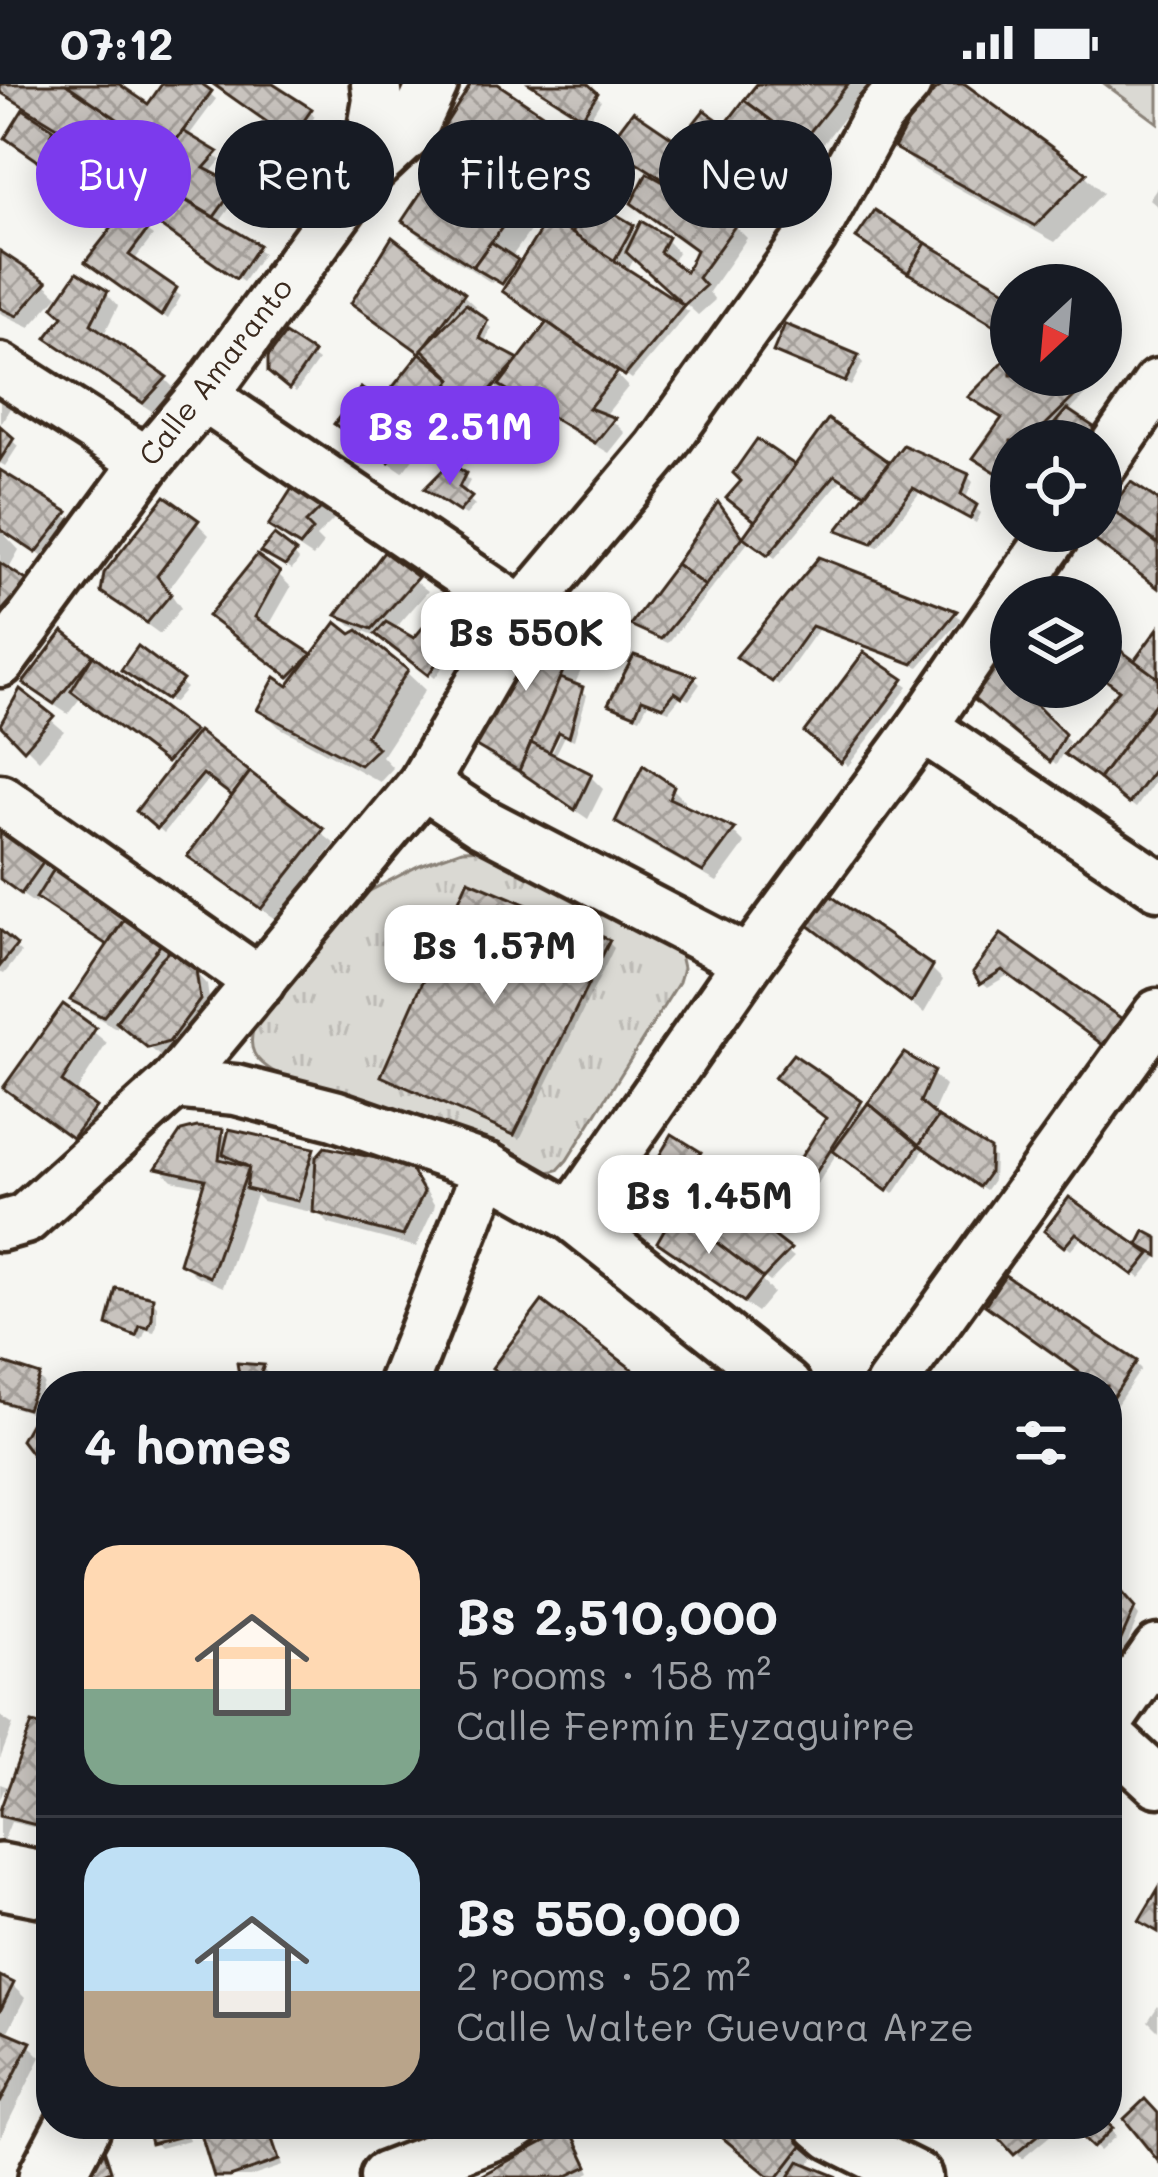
<!DOCTYPE html>
<html lang="en">
<head>
<meta charset="utf-8">
<style>
	body { margin:0; font-family:Mali,sans-serif; background:#20242c; color:#f1f3f6; height:100vh; display:flex; flex-direction:column; font-size:45px; white-space:nowrap }
	* { box-sizing:border-box; margin:0 }
	p { font-size:39px; color:#9ea1a6 }
	.icon { flex:none; width:66px; height:66px; fill:none; stroke:currentColor; stroke-width:2; stroke-linecap:round; stroke-linejoin:round }
	.map { position:relative; flex:1; overflow:hidden }
	.panel { position:absolute; left:36px; top:1287px; width:1086px; height:768px; display:flex; flex-direction:column; background:#171b24; border-radius:48px; box-shadow:0 6px 30px #0003 }
	.panel>* { flex:none }
	.hud { position:absolute; left:36px; top:36px; width:1086px; height:108px; display:flex; gap:24px }
	.needle { width:78px; rotate:206deg }
	.controls { position:absolute; left:990px; top:180px; display:grid; gap:24px }
	.controls a { display:grid; place-items:center; width:132px; height:132px; border-radius:50%; background:#171b24; box-shadow:0 6px 30px #0003; font-size:60px }
	.price { position:absolute; translate:-50% -102px; padding:0 27px; border-radius:24px; background:#fff; color:#222; font-size:39px; line-height:78px; filter:drop-shadow(0 3px 6px #0008) }
	.price::after { content:''; position:absolute; left:50%; top:72px; width:36px; height:27px; margin-left:-18px; background:inherit; clip-path:polygon(0 0,100% 0,50% 100%) }
	.price.active { background:#7c3aed; color:#fff }
	ul { padding:0; list-style:none }
	li { display:flex; align-items:center; gap:36px; height:300px; padding:0 48px }
	li+li { border-top:3px solid #363941 }
	li span { display:grid; place-items:center; flex:none; width:336px; height:240px; border-radius:36px; color:#555 }
	li>.icon { margin-inline-start:auto }
	span .icon { width:144px; height:144px; fill:#fffc; stroke-width:1 }
	li b { font-size:51px }
	h2 { display:flex; justify-content:space-between; align-items:center; height:144px; padding:0 48px; font-size:51px }
	.chip { padding:0 42px; border-radius:54px; background:#171b24; box-shadow:0 6px 30px #0003; font-size:42px; line-height:108px }
	.chip.active { background:#7c3aed; color:#fff }
	.status { display:flex; justify-content:space-between; align-items:center; height:84px; padding:0 60px; background:#171b24; direction:ltr }
	.status svg { height:33px; fill:currentColor }
	.map>svg:first-child { display:block }
</style>
</head>
<body>
<div class="status"><b>07:12</b><svg viewBox="0 0 49 12"><path d="M0 12V9h3v3zM5 12V6h3v6zM10 12V3h3v9zM15 12V0h3v12zM26 1h20v11H26zM47 4h2v5h-2z"/></svg></div>
<div class="map">
<svg width="1158" height="2093" viewBox="0 0 1158 2093">
	<defs>
		<pattern id="grass-tufts" width="24" height="20" patternUnits="userSpaceOnUse" patternTransform="scale(3)"><rect width="24" height="20" fill="#dad9d3"/><path d="M3 7l-1-3M5 7V3M7 7l1-3M15 17l-1-3M17 17v-4M19 17l1-3" fill="none" stroke="#bcbab5"/></pattern>
		<pattern id="building-cross-hatch" width="8" height="8" patternUnits="userSpaceOnUse" patternTransform="scale(3)"><rect width="8" height="8" fill="#c8c3be"/><path d="M0 0l8 8M0 8l8-8" fill="none" stroke="#a49f9a"/></pattern>
	</defs>
	<rect width="100%" height="100%" fill="#f6f6f2"/>
	<filter id="ink" filterUnits="userSpaceOnUse"><feTurbulence type="fractalNoise" baseFrequency=".00833" numOctaves="2"/><feDisplacementMap in="SourceGraphic" scale="24" xChannelSelector="R" yChannelSelector="G"/><feConvolveMatrix kernelMatrix="1 2 1 2 8 2 1 2 1" color-interpolation-filters="sRGB"/></filter>
	<g filter="url(#ink)">
		<!-- grass -->
		<g fill="url(#grass-tufts)" stroke="#8a8278" stroke-width="3">
			<polygon points="1105,0 1158,0 1158,39"/>
			<path d="M491 765 679 866 683 884 679 898 567 1076 558 1086 544 1089 459 1048 406 1028 281 992C254 977 244 965 257 935L362 811 420 781 462 766Z"/>
		</g>
		<!-- shadow -->
		<g fill="#0003" fill-rule="evenodd">
			<path d="M0 0H113L149 24 165 0H196L210 10 216 15 187 54 221 76 209 90 241 108 219 139 263 169 243 198 130 118 147 93 160 63 131 43 129 46 144 61 127 87 119 83 93 113 9 53 26 25 0 10ZM45 37 84 61 78 76 54 60 58 53 43 39Z"/>
			<polygon points="215,0 268,0 315,32 297,58"/>
			<polygon points="475,0 493,0 549,39 561,51 518,112 452,67 440,54"/>
			<polygon points="533,0 583,0 601,16 588,37"/>
			<polygon points="760,0 870,0 815,70 808,64 785,94 745,136 708,123 707,126 735,142 747,154 709,208 715,216 698,231 635,173 627,188 689,228 632,295 610,280 608,282 628,303 604,333 613,337 625,349 609,369 515,313 505,302 443,369 439,367 523,275 550,239 508,203 495,196 492,199 423,155 405,137 512,129 530,147 510,175 520,183 572,153 632,144 638,150 666,156 678,168 671,181 687,192 699,168 648,131 635,119 674,107 680,62 704,30 726,45"/>
			<polygon points="949,0 960,0 1085,91 1103,109 1055,158 916,81 898,63"/>
			<polygon points="1158,102 1158,123 1149,115"/>
			<polygon points="125,132 153,152 133,178 181,212 168,235 95,183"/>
			<path d="M393 157 463 211 476 223 472 228 491 244 484 260 514 276 434 363 425 358 403 388 350 352 338 340 361 308 381 323 422 271 367 231 355 218ZM436 275 464 303 461 306 431 282Z"/>
			<polygon points="0,171 45,200 58,212 30,243 0,229"/>
			<polygon points="106,209 118,222 103,252 165,295 177,307 156,330 62,266 50,254 66,232"/>
			<polygon points="286,254 318,277 296,308 278,293"/>
			<polygon points="776,268 858,273 863,279 851,302 782,273"/>
			<polygon points="1011,274 1011,291 1065,291 1083,304 1088,309 1068,329 1095,347 1100,352 1097,357 1011,357 1011,385 1004,393 982,379 1005,336"/>
			<polygon points="0,301 16,314 0,341"/>
			<polygon points="829,339 890,383 968,393 973,398 965,416 981,429 976,439 920,408 878,463 846,450 841,445 868,411 842,395 775,474 750,456 668,559 639,546 634,540 723,427 744,457"/>
			<polygon points="0,346 18,362 5,382 0,379"/>
			<polygon points="0,389 71,435 42,472 4,446 2,448 19,466 7,487 27,499 39,511 0,555"/>
			<polygon points="464,392 470,397 463,410 475,421 466,431 434,410"/>
			<polygon points="325,420 337,432 316,453 323,460 313,473 284,454 272,442"/>
			<polygon points="197,439 209,451 168,506 181,524 160,550 117,519 104,506"/>
			<polygon points="294,470 299,476 292,486 269,473"/>
			<polygon points="384,472 428,507 394,546 415,558 447,563 452,569 435,594 386,556 352,542 340,530"/>
			<polygon points="819,476 956,530 961,535 919,583 818,546 779,601 745,578"/>
			<polygon points="279,491 291,503 267,545 313,574 406,588 425,606 382,672 393,684 380,698 279,643 261,625 289,606 295,598 224,544"/>
			<polygon points="1158,549 1158,693 1136,724 1073,676 1123,607 1101,590 1101,556 1134,581"/>
			<path d="M577 554 590 566 574 602 587 611 574 656 565 652 554 674 590 692 603 705 588 735 535 699 487 671 474 659ZM563 633 568 636 551 671H544Z"/>
			<polygon points="1011,562 1011,603 1050,603 1039,628 1069,658 1056,681 981,618"/>
			<polygon points="138,566 186,604 173,619 130,591"/>
			<polygon points="865,572 908,603 848,682 808,647"/>
			<polygon points="91,574 197,654 199,652 335,760 275,835 203,784 191,772 235,713 210,693 164,749 140,727 174,683 81,613 68,630 39,611 27,599"/>
			<polygon points="636,575 695,595 700,600 689,616 681,612 669,627 648,619 640,634 617,625 611,620"/>
			<polygon points="21,610 64,647 39,676 4,641"/>
			<polygon points="673,705 685,717 682,724 733,748 745,760 717,798 631,750 619,738"/>
			<polygon points="0,734 64,775 170,871 194,887 207,901 211,929 182,970 163,975 121,938 116,944 86,927 74,915 110,862 40,813 35,820 0,795"/>
			<polygon points="469,800 609,859 614,864 520,1055 391,997 385,991"/>
			<polygon points="0,850 21,869 4,890 0,888"/>
			<polygon points="820,850 931,884 943,896 924,929"/>
			<polygon points="1002,854 1010,890 988,903 982,898"/>
			<polygon points="64,924 107,959 74,1011 107,1038 86,1064 20,1016"/>
			<polygon points="932,990 945,1002 932,1031 994,1073 993,1096 986,1106 925,1064 894,1110 838,1067 817,1101 798,1083 860,1019 867,1026"/>
			<polygon points="222,1048 230,1056 312,1066 320,1074 407,1084 420,1097 435,1122 416,1163 329,1140 312,1123 311,1128 262,1117 256,1111 223,1203 195,1191 182,1178 205,1103 172,1096 160,1084"/>
			<polygon points="699,1070 705,1076 694,1094 794,1173 770,1198 760,1190 758,1193 773,1209 757,1228 673,1170 661,1157 678,1128 651,1108"/>
			<polygon points="1070,1117 1140,1166 1147,1151 1158,1157 1158,1172 1140,1194 1083,1152 1071,1166 1053,1153"/>
			<polygon points="151,1216 157,1222 157,1241 154,1248 146,1246 142,1256 116,1246 110,1240"/>
			<polygon points="543,1221 650,1302 475,1302 509,1296"/>
			<polygon points="1135,1279 1141,1285 1107,1335 1107,1302 1074,1302 1083,1288"/>
			<polygon points="0,1282 38,1294 44,1299 33,1329 0,1319"/>
			<polygon points="263,1284 268,1290 263,1302 244,1302"/>
			<polygon points="1107,1494 1139,1532 1119,1579 1107,1567"/>
			<polygon points="0,1632 13,1641 0,1675"/>
			<polygon points="51,1647 50,1747 11,1738 0,1765 0,1731 10,1706 4,1706 0,1715 0,1700 11,1704"/>
			<polygon points="0,1895 12,1901 25,1914 6,1951 29,1961 41,1973 0,2055"/>
			<polygon points="1158,1922 1158,1947 1148,1937"/>
			<polygon points="149,2040 184,2040 189,2056 160,2064 154,2058"/>
			<polygon points="202,2040 269,2040 282,2082 250,2093 217,2093"/>
			<polygon points="707,2040 784,2040 818,2068 807,2083 830,2093 771,2093"/>
			<polygon points="1007,2040 1064,2040 1022,2075 998,2049"/>
			<polygon points="1072,2040 1104,2040 1116,2052 1100,2067"/>
			<polygon points="570,2048 575,2054 591,2088 581,2093 484,2093"/>
			<polygon points="102,2066 108,2071 115,2093 89,2093 96,2084"/>
		</g>
		<!-- building -->
		<g fill="url(#building-cross-hatch)" stroke="#3b2a1e" stroke-width="3">
			<polygon points="0,0 66,0 134,46 113,77 0,8"/>
			<polygon points="66,0 119,0 148,20 162,0 202,0 212,7 167,69"/>
			<polygon points="213,0 273,0 312,25 291,55"/>
			<polygon points="471,0 498,0 551,36 505,101 436,55"/>
			<polygon points="530,0 588,0 598,9 582,33"/>
			<polygon points="757,0 848,0 801,59 744,16"/>
			<polygon points="944,0 965,0 1087,89 1035,142 894,64 918,20"/>
			<polygon points="744,16 801,59 780,88 736,60 717,84 679,58 704,26 725,41"/>
			<polygon points="23,25 54,45 50,54 77,72 82,59 113,77 86,110 5,54"/>
			<polygon points="633,27 717,84 694,115 608,60"/>
			<polygon points="183,47 218,68 204,84 237,101 214,133 145,92 156,64 167,69"/>
			<polygon points="736,60 780,88 738,133 694,115"/>
			<polygon points="440,80 514,127 473,183 402,137"/>
			<polygon points="647,89 737,139 698,194 705,202 684,221 626,168 641,137 668,153 660,168 686,188 696,166 631,119"/>
			<polygon points="145,92 259,161 236,195 126,118"/>
			<polygon points="592,116 634,141 614,177 571,149"/>
			<polygon points="875,126 926,159 908,189 856,154"/>
			<polygon points="125,127 149,144 129,171 177,204 161,232 85,178"/>
			<polygon points="548,134 684,221 625,292 502,207"/>
			<polygon points="392,153 465,209 420,269 351,219"/>
			<polygon points="491,158 518,176 502,200 473,183"/>
			<polygon points="926,159 1011,209 1011,251 908,189"/>
			<polygon points="0,167 47,198 17,232 0,224"/>
			<polygon points="77,188 108,207 91,240 167,293 143,319 46,254 63,232 53,223"/>
			<polygon points="466,220 488,236 479,254 519,275 436,365 410,350 452,295 422,265"/>
			<polygon points="547,238 618,288 589,324 615,334 595,359 499,301"/>
			<polygon points="785,240 859,271 845,298 773,268"/>
			<polygon points="285,250 314,269 289,305 268,288 268,273"/>
			<polygon points="420,269 452,295 389,378 334,340 361,304 380,319"/>
			<polygon points="1011,270 1011,291 1070,291 1085,302 1029,357 1011,357 1011,375 997,389 973,374 1002,334 968,313"/>
			<polygon points="1067,325 1097,345 1088,357 1040,357"/>
			<polygon points="828,335 889,378 865,410 835,391 768,471 743,453"/>
			<polygon points="0,342 14,354 0,376"/>
			<polygon points="757,355 795,381 755,437 726,414 741,397 733,389"/>
			<polygon points="903,361 969,390 961,410 977,421 970,435 913,404 872,459 837,446"/>
			<polygon points="450,379 466,389 459,403 472,413 459,428 424,405"/>
			<polygon points="0,386 68,428 36,469 0,445"/>
			<polygon points="296,398 327,418 306,439 313,446 300,462 268,442"/>
			<polygon points="1131,398 1158,416 1158,460 1110,424"/>
			<polygon points="165,412 199,436 157,492 171,510 147,539 101,508 104,489"/>
			<polygon points="718,418 743,453 705,502 676,480"/>
			<polygon points="1110,424 1158,460 1158,504 1089,452 1093,447 1101,447 1101,436"/>
			<polygon points="274,451 296,468 285,482 260,468"/>
			<polygon points="384,468 418,493 372,545 336,531"/>
			<polygon points="257,471 280,488 255,533 312,570 289,593 208,532"/>
			<polygon points="819,473 957,527 913,580 812,542 772,598 736,573"/>
			<polygon points="0,479 28,497 0,529"/>
			<polygon points="676,480 705,502 661,555 630,541"/>
			<polygon points="541,532 579,551 519,687 471,659"/>
			<polygon points="336,538 351,550 358,546 408,586 366,652 378,664 360,681 257,626 275,593 288,602"/>
			<polygon points="386,538 414,554 424,542 449,561 428,591 375,550"/>
			<polygon points="1158,544 1158,595 1134,577"/>
			<polygon points="63,547 93,571 54,620 23,599"/>
			<polygon points="1101,552 1158,594 1158,616 1099,695 1064,670 1119,606 1101,592"/>
			<polygon points="1011,557 1011,603 1042,603 1035,620 1065,650 1050,678 971,613"/>
			<polygon points="138,562 183,596 166,616 121,586"/>
			<polygon points="864,568 904,595 841,679 804,648"/>
			<polygon points="93,571 194,647 166,679 71,607"/>
			<polygon points="634,571 696,592 682,613 675,608 663,623 642,615 635,631 608,620"/>
			<polygon points="560,594 583,603 569,653 559,648 549,669 531,659"/>
			<polygon points="20,605 54,632 24,666 0,641"/>
			<polygon points="1158,616 1158,681 1129,720 1099,695"/>
			<polygon points="198,647 250,688 232,712 203,690 157,745 136,727"/>
			<polygon points="531,659 592,690 575,726 519,687"/>
			<polygon points="643,681 674,702 669,714 735,745 703,788 615,738"/>
			<polygon points="250,688 324,745 261,825 187,772"/>
			<polygon points="0,730 50,769 21,810 0,795"/>
			<polygon points="63,771 132,823 107,861 36,814"/>
			<polygon points="468,796 610,856 514,1051 381,992"/>
			<polygon points="828,810 933,882 911,919 804,838"/>
			<polygon points="127,832 162,859 103,933 70,916"/>
			<polygon points="0,846 17,861 0,882"/>
			<polygon points="1001,850 1128,939 1107,964 1002,886 980,900 973,888"/>
			<polygon points="172,864 196,885 200,916 169,958 148,964 116,938 159,877"/>
			<polygon points="63,920 96,944 62,998 96,1023 72,1054 3,1004"/>
			<polygon points="904,969 934,987 920,1018 938,1033 919,1061 868,1019"/>
			<polygon points="793,970 862,1017 810,1098 794,1084 826,1034 774,994"/>
			<polygon points="868,1019 919,1061 887,1107 833,1067"/>
			<polygon points="938,1033 990,1065 989,1089 979,1103 919,1061"/>
			<polygon points="197,1043 223,1045 219,1075 249,1083 210,1193 179,1179 205,1095 156,1084 181,1047"/>
			<polygon points="229,1045 314,1064 298,1117 246,1105 249,1083 223,1070"/>
			<polygon points="672,1050 701,1068 690,1087 791,1165 763,1194 641,1103"/>
			<polygon points="325,1063 408,1081 424,1108 403,1152 313,1128 316,1073"/>
			<polygon points="1069,1113 1150,1170 1133,1191 1076,1149 1064,1163 1044,1147"/>
			<polygon points="675,1127 763,1194 744,1218 657,1158"/>
			<polygon points="1145,1147 1158,1154 1158,1172 1138,1161"/>
			<polygon points="1005,1191 1137,1277 1107,1322 1107,1302 1070,1302 1079,1288 985,1221"/>
			<polygon points="116,1204 153,1213 152,1235 148,1244 140,1242 136,1252 107,1241"/>
			<polygon points="542,1217 636,1288 625,1302 464,1302 506,1294 492,1284"/>
			<polygon points="0,1278 40,1291 27,1325 0,1317"/>
			<polygon points="237,1279 264,1281 256,1302 241,1302"/>
			<polygon points="40,1322 51,1326 51,1404 38,1401 37,1377 21,1356"/>
			<polygon points="1107,1492 1135,1524 1112,1576 1107,1571"/>
			<polygon points="32,1639 51,1644 51,1726 44,1743 0,1732 0,1726"/>
			<polygon points="1158,1805 1158,1848 1139,1837"/>
			<polygon points="0,1892 14,1899 0,1927"/>
			<polygon points="0,1945 31,1958 0,2019"/>
			<polygon points="1145,2015 1158,2029 1158,2077 1124,2035"/>
			<polygon points="1107,2039 1113,2044 1093,2064 1068,2040"/>
			<polygon points="146,2040 182,2040 186,2051 151,2060"/>
			<polygon points="198,2040 267,2040 279,2076 230,2093 214,2093"/>
			<polygon points="706,2040 789,2040 808,2054 778,2093 770,2093"/>
			<polygon points="1002,2040 1052,2040 1014,2071 994,2049"/>
			<polygon points="570,2044 588,2082 565,2093 478,2093"/>
			<polygon points="103,2062 111,2087 96,2093 86,2093 85,2088 93,2083 89,2068"/>
			<polygon points="799,2077 838,2093 789,2093"/>
		</g>
		<g fill="none" stroke-linecap="round" stroke-linejoin="round">
			<!-- minor casing -->
			<g stroke="#3b2a1e" stroke-width="57">
				<g id="minor">
					<polyline points="365,90 378,16 376,0"/>
					<polyline points="0,284 147,378"/>
					<polyline points="203,312 522,528"/>
					<polyline points="1101,382 1158,300"/>
					<polyline points="1011,513 1057,447"/>
					<polyline points="0,578 147,378 203,312 365,90 411,47 433,0"/>
					<polyline points="922,643 1158,801"/>
					<polyline points="423,700 481,738 749,877"/>
					<polyline points="0,715 260,898"/>
					<polyline points="174,1000 236,1006 334,1031 488,1084 572,1132 786,1302"/>
					<polyline points="572,1132 749,877 922,643 1011,513"/>
					<polyline points="0,1142 25,1135 174,1000 423,700 522,528 659,365 812,151 878,32 906,0"/>
					<polyline points="402,1302 488,1084"/>
					<polyline points="890,1302 1158,930"/>
					<polyline points="1107,1639 1158,1566"/>
					<polyline points="1107,1651 1158,1698"/>
					<polyline points="820,2040 833,2051 917,2093"/>
					<polyline points="385,2093 507,2046 517,2040"/>
				</g>
			</g>
			<!-- tertiary casing -->
			<g stroke="#3b2a1e" stroke-width="72">
				<g id="tertiary">
					<polyline points="0,1792 51,1802"/>
					<polyline points="51,2093 79,2040"/>
				</g>
			</g>
			<!-- minor -->
			<use href="#minor" stroke="#f6f6f2" stroke-width="48"/>
			<!-- tertiary -->
			<use href="#tertiary" stroke="#f6f6f2" stroke-width="63"/>
		</g>
	</g>
	<g text-anchor="middle" stroke-width="10" stroke-linejoin="round" paint-order="stroke">
		<!-- street labels -->
		<g font-size="30" fill="#3b2a1e" stroke="#f6f6f2">
			<text transform="translate(216 288) rotate(-52)" y="10">Calle Amaranto</text>
		</g>
	</g>
</svg>
<div class="controls">
<a><svg class="needle" viewBox="-14 -14 28 28"><path d="M0-13l5 13h-10z" fill="#e53935"/><path d="M0 13l5-13h-10z" fill="#9ea1a6"/></svg></a>
<a><svg class="icon" aria-label="locate" viewBox="0 0 24 24"><circle cx="12" cy="12" r="6"/><path d="M12 2v4M12 18v4M2 12h4M18 12h4"/></svg></a>
<a><svg class="icon" aria-label="layers" viewBox="0 0 24 24"><path d="M12 4l9 5-9 5-9-5zM3 14l9 5 9-5"/></svg></a>
</div>
<b class="price active" style="left:450px;top:404px">Bs 2.51M</b>
<b class="price" style="left:526px;top:610px">Bs 550K</b>
<b class="price" style="left:494px;top:923px">Bs 1.57M</b>
<b class="price" style="left:709px;top:1173px">Bs 1.45M</b>
<div class="hud">
<a class="chip active">Buy</a>
<a class="chip">Rent</a>
<a class="chip">Filters</a>
<a class="chip">New</a>
</div>
<section class="panel">
<h2>4 homes<svg class="icon" aria-label="filters" viewBox="0 0 24 24"><path d="M4 7h16M4 17h16"/><circle cx="9" cy="7" r="2"/><circle cx="15" cy="17" r="2"/></svg></h2>
<ul>
<li><span style="background:linear-gradient(#ffd9b3 60%,#7fa58c 0)"><svg class="icon" aria-label="home" viewBox="0 0 24 24"><path d="M3 11l9-7 9 7M6 9v11h12V9"/></svg></span><div><b>Bs 2,510,000</b><p>5 rooms · 158 m²</p><p>Calle Fermín Eyzaguirre</p></div></li>
<li><span style="background:linear-gradient(#bfe0f5 60%,#b9a48a 0)"><svg class="icon" aria-label="home" viewBox="0 0 24 24"><path d="M3 11l9-7 9 7M6 9v11h12V9"/></svg></span><div><b>Bs 550,000</b><p>2 rooms · 52 m²</p><p>Calle Walter Guevara Arze</p></div></li>
</ul>
</section>
</div>
</body>
</html>
